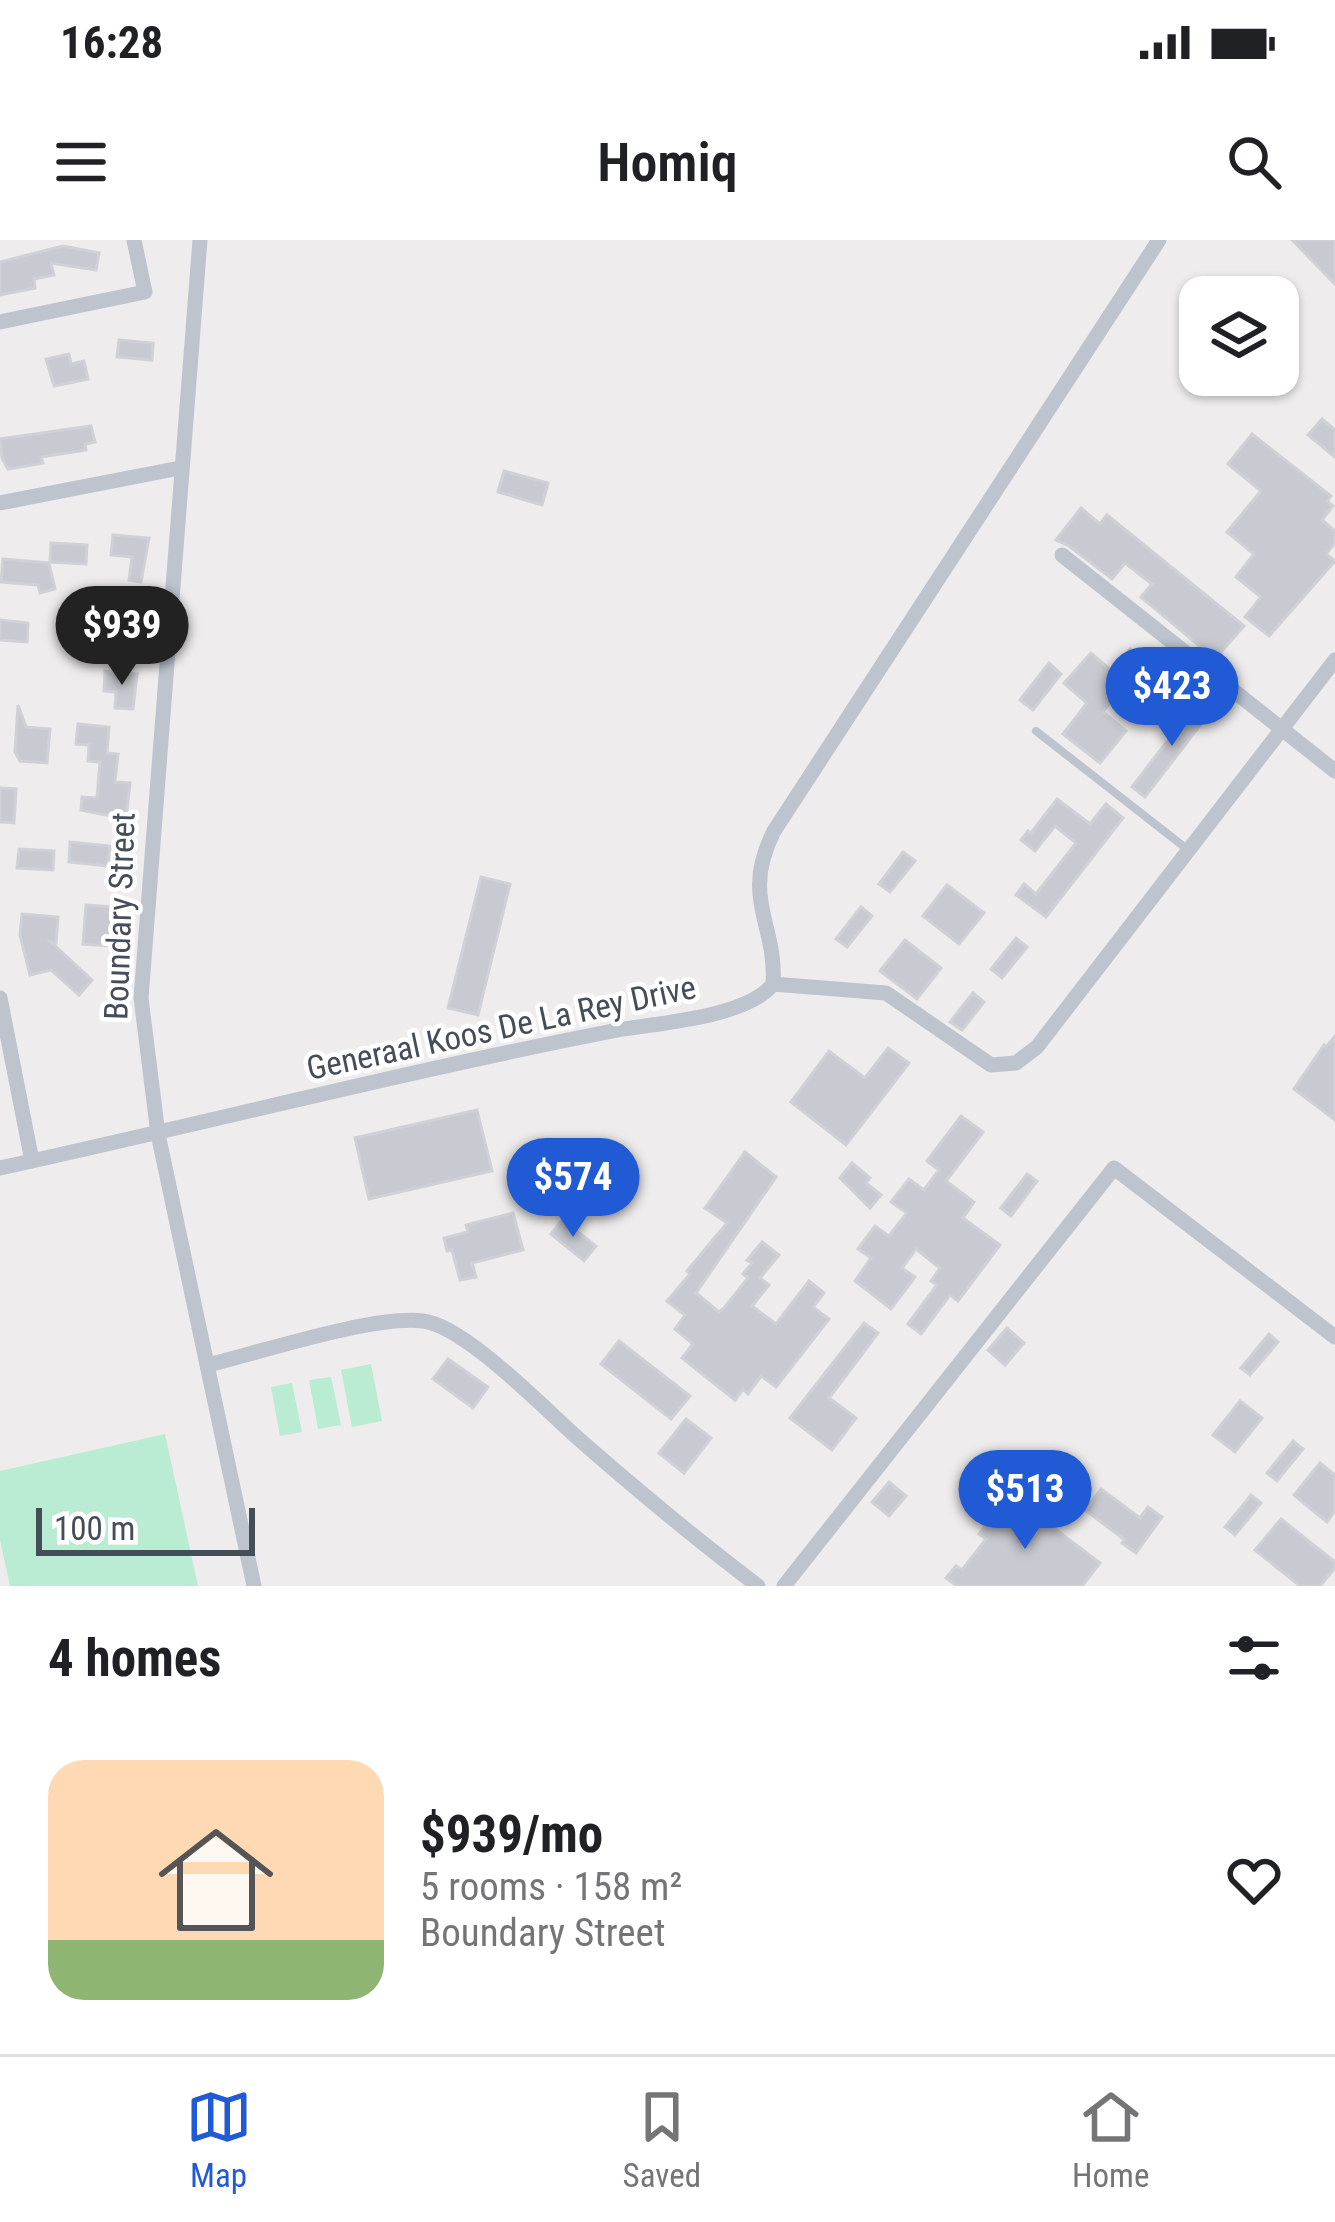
<!DOCTYPE html>
<html lang="en">
<head>
<meta charset="utf-8">
<style>
	body { margin:0; font-family:"Roboto Condensed",sans-serif; background:#f6f6f6; color:#202124; height:100vh; display:flex; flex-direction:column; font-size:45px; white-space:nowrap }
	* { box-sizing:border-box; margin:0 }
	p { font-size:39px; color:#757577 }
	.icon { flex:none; width:66px; height:66px; fill:none; stroke:currentColor; stroke-width:2; stroke-linecap:round; stroke-linejoin:round }
	.map { position:relative; height:1346px; overflow:hidden }
	.drawer { display:flex; flex-direction:column; background:#fff; flex:1 }
	.drawer>* { flex:none }
	.controls { position:absolute; left:1179px; top:36px; display:grid; gap:24px }
	.controls a { display:grid; place-items:center; width:120px; height:120px; border-radius:24px; background:#fff; box-shadow:0 3px 9px #0004; font-size:60px }
	.scale { position:absolute; left:36px; bottom:30px; width:219px; box-sizing:border-box; padding-left:12px; border:6px solid #454d58; border-top:0; font-size:33px; line-height:42px; white-space:nowrap; color:#454d58; -webkit-text-stroke:9px #fff; paint-order:stroke }
	.price { position:absolute; translate:-50% -102px; padding:0 27px; border-radius:42px; background:#205ad4; color:#fff; font-size:39px; line-height:78px; filter:drop-shadow(0 3px 6px #0008) }
	.price::after { content:''; position:absolute; left:50%; top:72px; width:36px; height:27px; margin-left:-18px; background:inherit; clip-path:polygon(0 0,100% 0,50% 100%) }
	.price.active { background:#222; color:#fff }
	ul { padding:0; list-style:none }
	li { display:flex; align-items:center; gap:36px; height:300px; padding:0 48px }
	li span { display:grid; place-items:center; flex:none; width:336px; height:240px; border-radius:36px; color:#555 }
	li>.icon { margin-inline-start:auto }
	span .icon { width:144px; height:144px; fill:#fffc; stroke-width:1 }
	li b { font-size:51px }
	h2 { display:flex; justify-content:space-between; align-items:center; height:144px; padding:0 48px; font-size:51px }
	.status { display:flex; justify-content:space-between; align-items:center; height:84px; padding:0 60px; background:#fff; direction:ltr }
	.status svg { height:33px; fill:currentColor }
	header { display:flex; justify-content:space-between; align-items:center; height:156px; padding:0 48px; background:#fff; font-size:54px; font-weight:600 }
	.menu { display:flex; justify-content:space-around; align-items:center; height:168px; border-top:3px solid #e0e0e0; background:#fff; font-size:33px; color:#757577 }
	.menu a { display:grid; justify-items:center; gap:6px }
	.menu .active { color:#205ad4 }
	.map>svg:first-child { display:block }
</style>
</head>
<body>
<div class="status"><b>16:28</b><svg viewBox="0 0 49 12"><path d="M0 12V9h3v3zM5 12V6h3v6zM10 12V3h3v9zM15 12V0h3v12zM26 1h20v11H26zM47 4h2v5h-2z"/></svg></div>
<header><svg class="icon" aria-label="menu" viewBox="0 0 24 24"><path d="M4 6h16M4 12h16M4 18h16"/></svg>Homiq<svg class="icon" aria-label="search" viewBox="0 0 24 24"><circle cx="10" cy="10" r="6"/><path d="M15 15l6 6"/></svg></header>
<div class="map">
<svg width="1335" height="1346" viewBox="0 0 1335 1346">
	<rect width="100%" height="100%" fill="#eeecec"/>
	<!-- green -->
	<g fill="#baecd3">
		<polygon points="371,1124 382,1181 352,1187 341,1130"/>
		<polygon points="331,1137 341,1185 318,1189 309,1140"/>
		<polygon points="292,1143 302,1192 280,1196 271,1147"/>
		<polygon points="165,1194 198,1346 10,1346 0,1300 0,1231"/>
	</g>
	<!-- building -->
	<g fill="#c9cad1" stroke="#d0d1d7" stroke-width="3">
		<polygon points="1292,0 1335,0 1335,44"/>
		<polygon points="63,6 99,13 96,30 51,23 54,35 34,39 35,48 0,55 0,22"/>
		<polygon points="119,100 153,103 152,120 117,117"/>
		<polygon points="69,114 71,124 84,121 88,139 54,146 46,119"/>
		<polygon points="1322,179 1335,190 1335,217 1308,195"/>
		<polygon points="91,186 95,202 85,204 86,210 41,217 43,223 8,229 2,218 0,199"/>
		<polygon points="1252,194 1331,256 1327,261 1333,266 1322,280 1335,291 1335,303 1326,314 1335,321 1269,396 1245,377 1261,357 1236,337 1254,314 1227,292 1261,251 1228,224"/>
		<polygon points="504,231 548,243 542,265 498,252"/>
		<polygon points="1081,268 1100,284 1107,275 1244,386 1215,419 1141,357 1152,344 1125,323 1112,339 1069,306 1056,300"/>
		<polygon points="113,295 149,298 141,342 129,340 132,317 111,315"/>
		<polygon points="51,303 87,305 86,324 50,322"/>
		<polygon points="3,319 49,323 55,349 40,353 38,345 1,342"/>
		<polygon points="69,374 100,377 96,412 78,410 79,395 67,394"/>
		<polygon points="0,380 28,383 27,402 0,400"/>
		<polygon points="1130,409 1168,438 1143,470 1119,451 1103,472 1126,491 1100,523 1063,494 1087,463 1064,443 1091,413 1112,431"/>
		<polygon points="1049,423 1061,434 1033,470 1020,460"/>
		<polygon points="105,431 137,434 133,469 115,468 116,452 104,451"/>
		<polygon points="1198,461 1211,471 1145,557 1132,547"/>
		<polygon points="18,465 26,487 50,489 47,523 20,521 15,512"/>
		<polygon points="78,484 109,487 107,513 118,514 115,542 130,543 126,579 81,570 82,557 97,558 100,522 88,521 89,505 76,504"/>
		<polygon points="0,548 16,549 14,583 0,582"/>
		<polygon points="1057,559 1090,584 1106,564 1123,578 1046,677 1016,655 1024,644 1036,654 1076,603 1055,586 1035,611 1021,600 1028,591 1031,593"/>
		<polygon points="70,602 110,606 108,626 69,622"/>
		<polygon points="19,609 54,611 53,630 17,628"/>
		<polygon points="903,612 915,621 890,652 879,644"/>
		<polygon points="481,637 510,644 478,775 448,768"/>
		<polygon points="947,645 984,673 959,704 923,676"/>
		<polygon points="86,665 113,667 110,706 83,704"/>
		<polygon points="861,667 872,676 847,707 836,699"/>
		<polygon points="22,674 58,677 56,703 51,702 92,740 79,755 51,730 30,735 20,695"/>
		<polygon points="1016,698 1027,707 1002,738 991,729"/>
		<polygon points="905,700 941,728 917,759 880,731"/>
		<polygon points="973,753 984,762 962,790 950,782"/>
		<polygon points="1335,796 1335,880 1294,849 1324,805 1326,807"/>
		<polygon points="888,808 909,823 846,905 791,862 829,811 865,838"/>
		<polygon points="477,870 492,931 369,959 355,898"/>
		<polygon points="961,876 983,892 946,941 974,962 963,978 1000,1005 958,1061 950,1055 921,1094 908,1084 937,1045 931,1041 940,1028 916,1009 902,1028 915,1037 891,1069 855,1041 871,1018 858,1009 875,986 889,996 907,973 891,962 909,939 924,950 939,930 927,921"/>
		<polygon points="745,912 776,937 696,1053 719,1072 724,1068 748,1038 743,1034 752,1023 747,1020 762,1002 779,1015 760,1038 769,1045 752,1066 776,1084 809,1041 824,1053 813,1067 829,1079 776,1147 761,1136 748,1154 743,1149 735,1160 682,1118 693,1104 675,1089 685,1075 667,1061 690,1034 687,1031 727,983 705,968"/>
		<polygon points="852,923 870,938 866,943 881,955 870,968 840,938"/>
		<polygon points="1027,934 1037,941 1011,976 1001,968"/>
		<polygon points="513,973 523,1010 472,1023 476,1037 460,1040 452,1010 447,1011 444,998 468,992 466,985"/>
		<polygon points="562,980 596,1006 584,1021 551,994"/>
		<polygon points="864,1083 878,1093 829,1158 856,1178 832,1210 790,1178"/>
		<polygon points="1007,1088 1024,1103 1005,1125 988,1110"/>
		<polygon points="1269,1094 1278,1102 1250,1135 1241,1128"/>
		<polygon points="619,1101 690,1156 671,1179 601,1124"/>
		<polygon points="448,1119 488,1147 473,1168 433,1139"/>
		<polygon points="1240,1161 1262,1178 1235,1212 1213,1195"/>
		<polygon points="686,1179 711,1198 684,1233 659,1213"/>
		<polygon points="1293,1201 1303,1209 1277,1241 1267,1233"/>
		<polygon points="1320,1223 1335,1235 1335,1271 1327,1282 1294,1255"/>
		<polygon points="889,1242 906,1256 889,1276 872,1262"/>
		<polygon points="1101,1249 1140,1278 1148,1267 1162,1277 1136,1313 1122,1303 1125,1300 1085,1270"/>
		<polygon points="1023,1250 1043,1266 1037,1275 1100,1323 1082,1346 957,1346 946,1338 956,1326 962,1330 986,1299 979,1294 986,1285 1007,1262 1011,1266"/>
		<polygon points="1251,1255 1261,1263 1235,1295 1225,1287"/>
		<polygon points="1281,1279 1335,1322 1335,1328 1320,1346 1300,1346 1255,1310"/>
	</g>
	<g fill="none" stroke-linecap="round" stroke-linejoin="round">
		<!-- lane -->
		<polyline stroke="#bdc4ce" stroke-width="8" points="1036,491 1187,609"/>
		<!-- street -->
		<g stroke="#bdc4ce" stroke-width="15">
			<polyline points="200,0 141,758 158,894 254,1346"/>
			<polyline points="0,82 145,52 134,0"/>
			<polyline points="0,263 180,228"/>
			<polyline points="1062,315 1335,531"/>
			<path d="M773 744C777 683 740 659 774 591L1159 0"/>
			<polyline points="0,758 32,921"/>
			<path d="M0 928C206 883 411 830 618 790 658 783 748 777 773 744L886 753 991 825 1016 823 1037 807 1335 420"/>
			<path d="M208 1125C261 1112 374 1075 423 1081 467 1086 551 1176 588 1207 643 1255 700 1302 758 1346"/>
			<polyline points="784,1346 1114,928 1335,1097"/>
		</g>
	</g>
	<g text-anchor="middle" stroke-width="9" stroke-linejoin="round" paint-order="stroke">
		<!-- street labels -->
		<g font-size="33" fill="#454d58" stroke="#fff">
			<text transform="translate(119 676) rotate(-88)" y="12">Boundary Street</text>
			<text transform="translate(501 787) rotate(-12)" y="12">Generaal Koos De La Rey Drive</text>
		</g>
	</g>
</svg>
<div class="controls">
<a><svg class="icon" aria-label="layers" viewBox="0 0 24 24"><path d="M12 4l9 5-9 5-9-5zM3 14l9 5 9-5"/></svg></a>
</div>
<div class="scale">100 m</div>
<b class="price active" style="left:122px;top:448px">$939</b>
<b class="price" style="left:1172px;top:509px">$423</b>
<b class="price" style="left:573px;top:1000px">$574</b>
<b class="price" style="left:1025px;top:1312px">$513</b>
</div>
<section class="drawer">
<h2>4 homes<svg class="icon" aria-label="filters" viewBox="0 0 24 24"><path d="M4 7h16M4 17h16"/><circle cx="9" cy="7" r="2"/><circle cx="15" cy="17" r="2"/></svg></h2>
<ul>
<li><span style="background:linear-gradient(#ffd9b3 75%,#8fb573 0)"><svg class="icon" aria-label="home" viewBox="0 0 24 24"><path d="M3 11l9-7 9 7M6 9v11h12V9"/></svg></span><div><b>$939/mo</b><p>5 rooms · 158 m²</p><p>Boundary Street</p></div><svg class="icon" aria-label="heart" viewBox="0 0 24 24"><path d="M12 20l-8-8c-3-5 5-10 8-4 3-6 11-1 8 4z"/></svg></li>
</ul>
</section>
<nav class="menu">
<a class="active"><svg class="icon" aria-label="map" viewBox="0 0 24 24"><path d="M3 6l6-2 6 2 6-2v14l-6 2-6-2-6 2zM9 4v14M15 6v14"/></svg>Map</a>
<a><svg class="icon" aria-label="saved" viewBox="0 0 24 24"><path d="M7 4h10v16l-5-4-5 4z"/></svg>Saved</a>
<a><svg class="icon" aria-label="home" viewBox="0 0 24 24"><path d="M3 11l9-7 9 7M6 9v11h12V9"/></svg>Home</a>
</nav>
</body>
</html>
